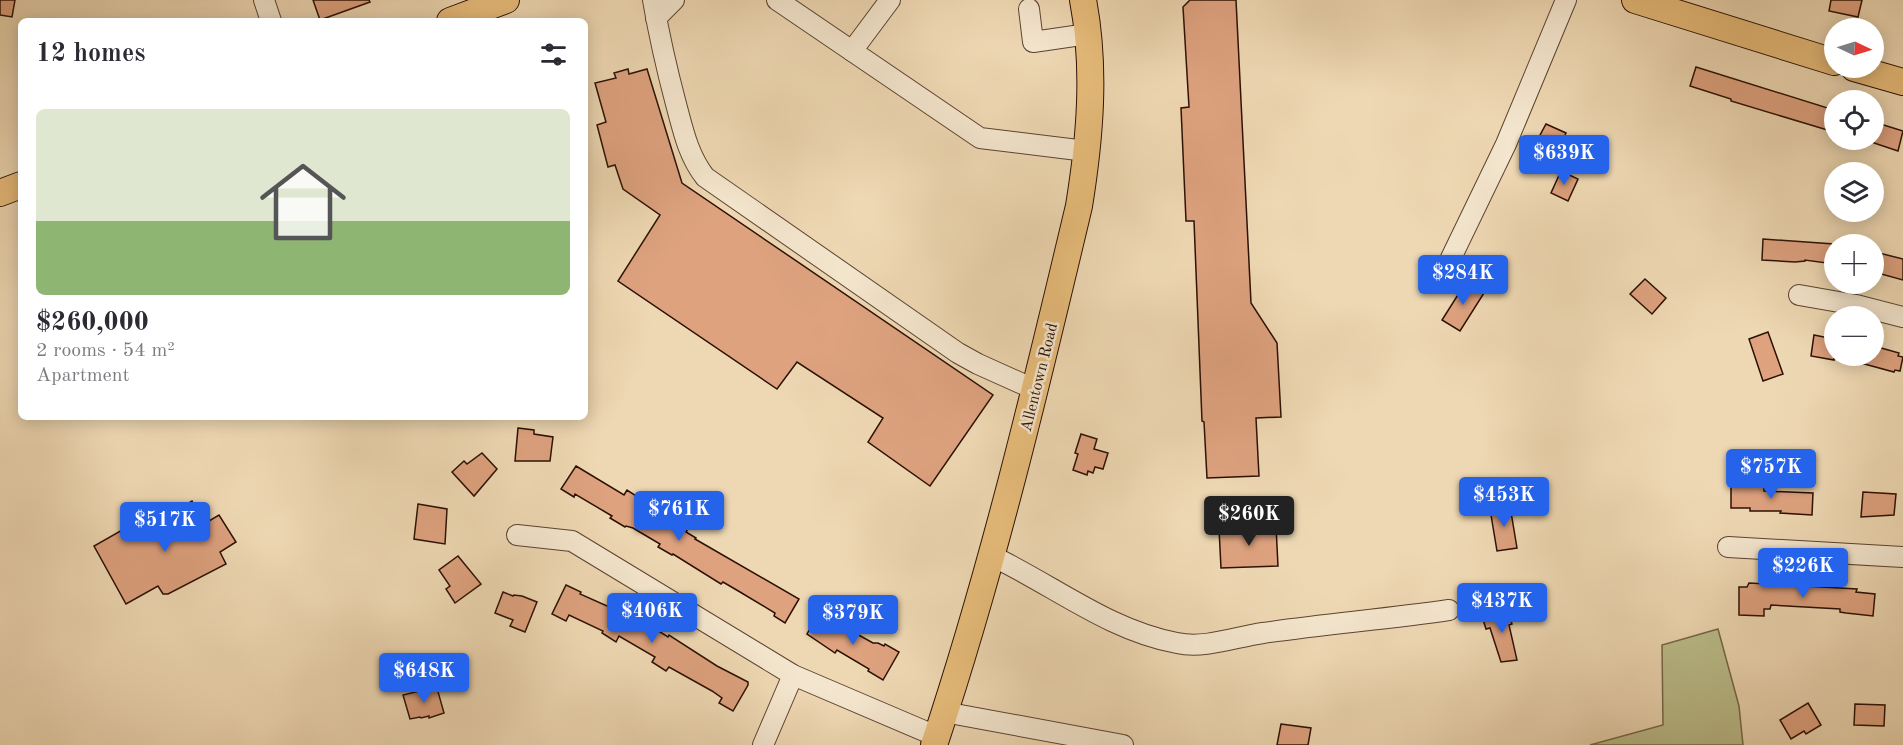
<!DOCTYPE html>
<html lang="en">
<head>
<meta charset="utf-8">
<style>
	body { margin:0; font-family:"Old Standard TT",serif; background:#f2f2f3; color:#2b2b33; height:100vh; display:flex; flex-direction:column; font-size:22px; white-space:nowrap }
	* { box-sizing:border-box; margin:0 }
	p { font-size:20px; color:#7c7c81 }
	.icon { flex:none; width:33px; height:33px; fill:none; stroke:currentColor; stroke-width:2; stroke-linecap:round; stroke-linejoin:round }
	.map { position:relative; flex:1; overflow:hidden }
	.panel { position:absolute; left:18px; top:18px; width:570px; height:402px; display:flex; flex-direction:column; background:#fff; border-radius:9px; box-shadow:0 3px 15px #0003 }
	.panel>* { flex:none }
	.needle { width:39px; rotate:94deg }
	.controls { position:absolute; left:1824px; top:18px; display:grid; gap:12px }
	.controls a { display:grid; place-items:center; width:60px; height:60px; border-radius:50%; background:#fff; box-shadow:0 3px 15px #0003; font-size:30px }
	.price { position:absolute; translate:-50% -51px; padding:0 14px; border-radius:6px; background:#2563eb; color:#fff; font-size:20px; line-height:39px; filter:drop-shadow(0 2px 3px #0008) }
	.price::after { content:''; position:absolute; left:50%; top:36px; width:18px; height:14px; margin-left:-9px; background:inherit; clip-path:polygon(0 0,100% 0,50% 100%) }
	.price.active { background:#222; color:#fff }
	ul { padding:0; list-style:none }
	li { display:grid; align-content:center; gap:12px; height:318px; padding:0 18px }
	li span { display:grid; place-items:center; height:186px; border-radius:9px; color:#555 }
	li>.icon { margin-inline-start:auto }
	span .icon { width:108px; height:108px; fill:#fffc; stroke-width:1 }
	li b { font-size:26px }
	h2 { display:flex; justify-content:space-between; align-items:center; height:72px; padding:0 18px; font-size:26px }
	.map>svg:first-child { display:block }
</style>
</head>
<body>
<div class="map">
<svg width="1903" height="745" viewBox="0 0 1903 745">
	<rect width="100%" height="100%" fill="#eed8b3"/>
	<filter id="stains"><feTurbulence type="fractalNoise" baseFrequency=".00333" numOctaves="4"/><feColorMatrix values="0 0 0 0 .2 0 0 0 0 .09 0 0 0 0 .02 0 0 0 .5 -.17"/></filter>
	<radialGradient id="worn" r=".72"><stop offset=".6" stop-color="#630" stop-opacity="0"/><stop offset="1" stop-color="#630" stop-opacity=".3"/></radialGradient>
	<!-- green -->
	<polygon fill="#bbbe8b" stroke="#746748" stroke-width="1.5" points="1718,629 1739,706 1743,745 1590,745 1663,725 1662,645"/>
	<!-- building -->
	<g fill="#dea27f" stroke="#2c1004" stroke-width="1.5">
		<polygon points="0,0 15,0 12,17 0,15"/>
		<polygon points="313,0 369,0 370,2 320,20"/>
		<polygon points="1190,0 1236,0 1251,303 1277,343 1281,417 1256,418 1259,476 1207,478 1204,422 1202,421 1194,221 1186,221 1181,108 1189,107 1183,7"/>
		<polygon points="1831,0 1862,0 1858,17 1829,11"/>
		<polygon points="1696,67 1834,110 1834,132 1731,101 1731,99 1690,86"/>
		<polygon points="628,69 629,74 647,69 682,183 993,395 930,486 868,442 883,418 797,362 777,389 618,281 660,215 623,189 615,165 608,167 597,125 606,122 595,83 616,78 614,73"/>
		<polygon points="1874,122 1903,131 1898,151 1874,143"/>
		<polygon points="1546,124 1566,133 1553,162 1531,152"/>
		<polygon points="1561,171 1578,179 1568,201 1551,193"/>
		<polygon points="1763,239 1834,244 1834,264 1805,260 1805,261 1795,262 1762,260"/>
		<polygon points="1879,253 1903,259 1903,280 1874,272"/>
		<polygon points="1645,279 1666,298 1652,314 1630,294"/>
		<polygon points="1466,282 1484,293 1460,331 1442,320"/>
		<polygon points="1768,332 1783,374 1763,381 1749,339"/>
		<polygon points="1814,335 1834,339 1834,360 1811,356"/>
		<polygon points="1874,346 1899,353 1898,356 1903,357 1900,371 1895,370 1894,372 1846,359 1847,356 1874,356"/>
		<polygon points="518,428 534,430 534,434 553,437 550,461 515,461"/>
		<polygon points="1081,434 1097,439 1094,449 1108,453 1103,469 1095,467 1093,473 1088,471 1087,475 1073,470 1078,454 1075,453"/>
		<polygon points="482,453 497,469 474,496 452,472 464,461 467,464"/>
		<polygon points="576,466 624,495 627,490 641,499 639,502 649,509 648,510 672,524 675,519 689,527 686,532 696,538 695,539 799,599 785,623 774,616 775,613 740,592 723,582 721,584 673,554 672,555 658,547 660,544 633,528 626,526 625,527 610,518 612,516 575,494 574,497 561,489"/>
		<polygon points="1731,486 1764,486 1764,491 1813,493 1812,515 1780,513 1781,511 1750,511 1750,508 1731,508"/>
		<polygon points="1863,492 1896,494 1894,515 1861,517"/>
		<polygon points="192,501 204,524 219,515 236,542 220,552 226,564 168,594 163,594 158,586 126,604 94,546 138,521 142,529"/>
		<polygon points="418,504 447,509 445,544 414,539"/>
		<polygon points="1510,506 1517,548 1497,551 1490,509"/>
		<polygon points="1276,526 1278,566 1221,568 1219,529"/>
		<polygon points="458,556 481,584 455,603 446,589 450,586 439,570"/>
		<polygon points="1749,583 1857,589 1856,592 1875,594 1873,616 1846,613 1840,612 1840,609 1771,605 1770,609 1764,609 1764,616 1739,615 1739,587 1747,587"/>
		<polygon points="566,585 581,592 580,594 616,610 619,606 668,637 669,635 717,666 748,682 748,685 733,711 719,703 722,698 712,691 669,667 666,671 652,662 655,657 619,636 616,642 602,633 603,631 569,615 566,621 552,614"/>
		<polygon points="503,592 513,596 514,595 522,596 537,602 525,632 510,626 513,620 495,613"/>
		<polygon points="1508,610 1512,624 1509,625 1517,660 1501,662 1490,628 1486,629 1482,616"/>
		<polygon points="819,613 873,643 878,643 884,646 885,644 899,652 883,680 868,671 869,669 837,650 835,653 807,634"/>
		<polygon points="432,688 432,689 437,688 444,713 429,718 429,716 421,718 420,717 410,719 403,695"/>
		<polygon points="1808,703 1821,725 1806,734 1804,731 1791,739 1780,720"/>
		<polygon points="1855,704 1885,705 1884,726 1854,725"/>
		<polygon points="1281,724 1311,728 1308,745 1277,745"/>
	</g>
	<g fill="none" stroke-linecap="round" stroke-linejoin="round">
		<!-- minor casing -->
		<g stroke="#5c4230" stroke-width="22">
			<g id="minor">
				<polyline points="264,0 271,21"/>
				<path d="M653 0C659 35 667 70 676 104 683 130 688 155 705 177L958 353 978 364 1036 390"/>
				<polyline points="777,0 980,138 1086,151"/>
				<polyline points="1029,9 1033,42 1088,34"/>
				<polyline points="656,18 674,0"/>
				<polyline points="852,51 890,0"/>
				<polyline points="1450,260 1506,144 1566,0"/>
				<polyline points="1799,295 1856,305 1903,317"/>
				<polyline points="517,535 572,541 793,675 936,736"/>
				<polyline points="1728,547 1903,557"/>
				<path d="M992 556C1053 585 1110 631 1177 643 1205 649 1235 637 1263 633 1325 624 1387 619 1449 610"/>
				<polyline points="944,712 1123,745"/>
				<polyline points="763,745 793,675"/>
			</g>
		</g>
		<!-- major casing -->
		<g stroke="#2c1004" stroke-width="28">
			<g id="major">
				<polyline points="1635,0 1834,62"/>
				<polyline points="450,21 506,0"/>
				<polyline points="1854,68 1903,82"/>
				<polyline points="0,193 21,185"/>
				<path d="M934 745C993 568 1036 387 1079 206 1090 138 1096 68 1083 0"/>
			</g>
		</g>
		<!-- minor -->
		<use href="#minor" stroke="#f4e6ce" stroke-width="20"/>
		<!-- major -->
		<use href="#major" stroke="#e7bc7a" stroke-width="26"/>
	</g>
	<g text-anchor="middle" stroke-width="5" stroke-linejoin="round" paint-order="stroke">
		<!-- street labels -->
		<g font-size="16" fill="#2c1004" stroke="#f4e6ce">
			<text transform="translate(1038 377) rotate(-76)" y="6">Allentown Road</text>
		</g>
	</g>
	<rect width="100%" height="100%" filter="url(#stains)"/>
	<rect width="100%" height="100%" fill="url(#worn)"/>
</svg>
<div class="controls">
<a><svg class="needle" viewBox="-14 -14 28 28"><path d="M0-13l5 13h-10z" fill="#e53935"/><path d="M0 13l5-13h-10z" fill="#7c7c81"/></svg></a>
<a><svg class="icon" aria-label="locate" viewBox="0 0 24 24"><circle cx="12" cy="12" r="6"/><path d="M12 2v4M12 18v4M2 12h4M18 12h4"/></svg></a>
<a><svg class="icon" aria-label="layers" viewBox="0 0 24 24"><path d="M12 4l9 5-9 5-9-5zM3 14l9 5 9-5"/></svg></a>
<a>+</a>
<a>−</a>
</div>
<b class="price" style="left:1564px;top:186px">$639K</b>
<b class="price" style="left:1463px;top:306px">$284K</b>
<b class="price" style="left:1771px;top:500px">$757K</b>
<b class="price" style="left:1504px;top:528px">$453K</b>
<b class="price" style="left:679px;top:542px">$761K</b>
<b class="price active" style="left:1249px;top:547px">$260K</b>
<b class="price" style="left:165px;top:553px">$517K</b>
<b class="price" style="left:1803px;top:599px">$226K</b>
<b class="price" style="left:1502px;top:634px">$437K</b>
<b class="price" style="left:652px;top:644px">$406K</b>
<b class="price" style="left:853px;top:646px">$379K</b>
<b class="price" style="left:424px;top:704px">$648K</b>
<section class="panel">
<h2>12 homes<svg class="icon" aria-label="filters" viewBox="0 0 24 24"><path d="M4 7h16M4 17h16"/><circle cx="9" cy="7" r="2"/><circle cx="15" cy="17" r="2"/></svg></h2>
<ul>
<li><span style="background:linear-gradient(#dfe7d0 60%,#8fb573 0)"><svg class="icon" aria-label="home" viewBox="0 0 24 24"><path d="M3 11l9-7 9 7M6 9v11h12V9"/></svg></span><div><b>$260,000</b><p>2 rooms · 54 m²</p><p>Apartment</p></div></li>
</ul>
</section>
</div>
</body>
</html>
